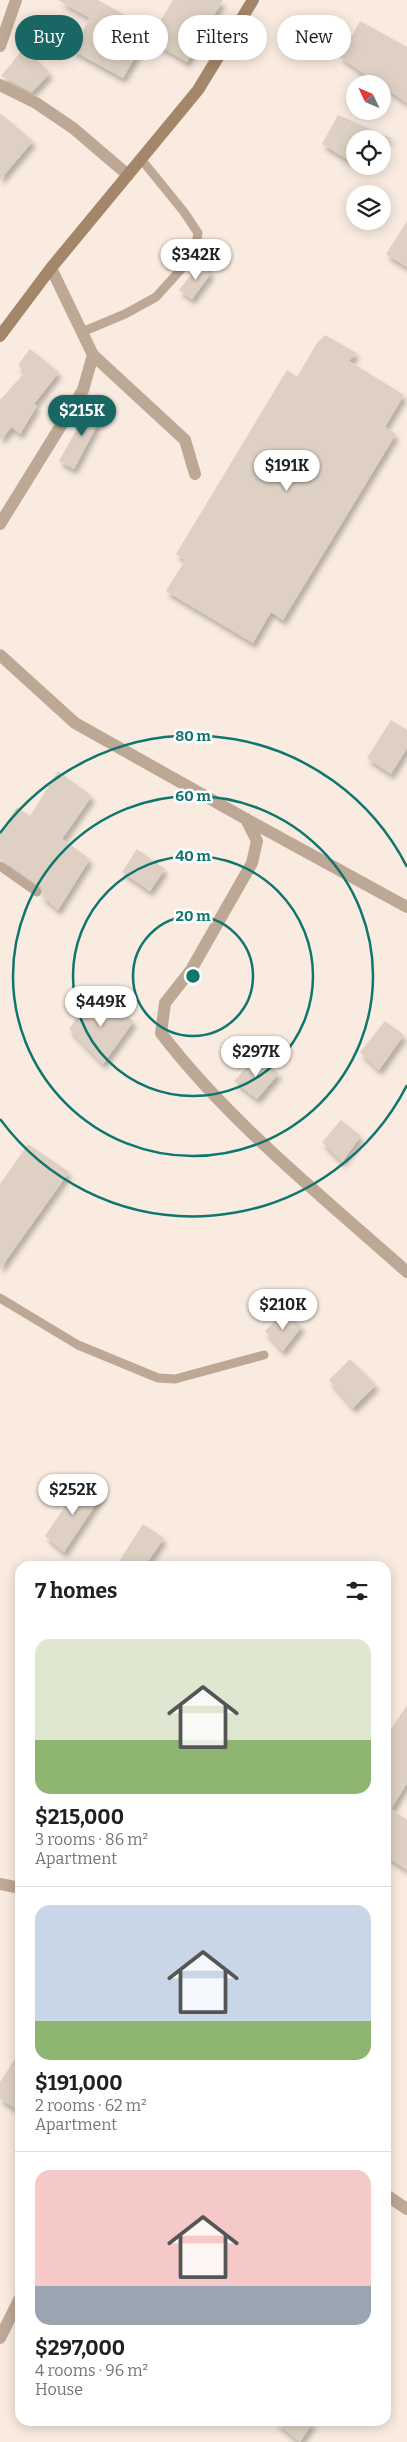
<!DOCTYPE html>
<html lang="en">
<head>
<meta charset="utf-8">
<style>
	body { margin:0; font-family:Bitter,serif; background:#f6f6f6; color:#202124; height:100vh; display:flex; flex-direction:column; font-size:19px; white-space:nowrap }
	* { box-sizing:border-box; margin:0 }
	p { font-size:16px; color:#757577 }
	.icon { flex:none; width:28px; height:28px; fill:none; stroke:currentColor; stroke-width:2; stroke-linecap:round; stroke-linejoin:round }
	.map { position:relative; flex:1; overflow:hidden }
	.details { position:absolute; left:15px; top:1561px; width:376px; height:865px; display:flex; flex-direction:column; background:#fff; border-radius:15px; box-shadow:0 2px 12px #0003 }
	.details>* { flex:none }
	.top-card { position:absolute; left:15px; top:15px; width:378px; height:45px; display:flex; gap:10px }
	.needle { width:32px; rotate:314deg }
	.tools { position:absolute; left:346px; top:75px; display:grid; gap:10px }
	.tools a { display:grid; place-items:center; width:45px; height:45px; border-radius:50%; background:#fff; box-shadow:0 2px 12px #0003; font-size:25px }
	.price { position:absolute; translate:-50% -42px; padding:0 11px; border-radius:18px; background:#fff; color:#222; font-size:16px; line-height:32px; filter:drop-shadow(0 1px 2px #0008) }
	.price::after { content:''; position:absolute; left:50%; top:30px; width:15px; height:11px; margin-left:-8px; background:inherit; clip-path:polygon(0 0,100% 0,50% 100%) }
	.price.on { background:#196765; color:#fff }
	ul { padding:0; list-style:none }
	li { display:grid; align-content:center; gap:10px; height:265px; padding:0 20px }
	li+li { border-top:1px solid #e0e0e0 }
	li span { display:grid; place-items:center; height:155px; border-radius:15px; color:#555 }
	li>.icon { margin-inline-start:auto }
	span .icon { width:90px; height:90px; fill:#fffc; stroke-width:1 }
	li b { font-size:21px }
	h2 { display:flex; justify-content:space-between; align-items:center; height:60px; padding:0 20px; font-size:21px }
	.chip { padding:0 18px; border-radius:22px; background:#fff; box-shadow:0 2px 12px #0003; font-size:18px; line-height:45px }
	.chip.on { background:#196765; color:#fff }
	.map>svg:first-child { display:block }
</style>
</head>
<body>
<div class="map">
<svg width="407" height="2442" viewBox="0 0 407 2442">
	<defs>
		<filter id="shadow"><feDropShadow dx="3" dy="5.5" stdDeviation="2.5" flood-color="#0004"/></filter>
	</defs>
	<rect width="100%" height="100%" fill="#f9ebdf"/>
	<!-- building -->
	<g fill="#ded1c4" filter="url(#shadow)">
		<polygon points="58,0 98,0 151,30 123,78 72,50 90,18"/>
		<polygon points="173,0 223,0 187,62 149,40"/>
		<polygon points="360,21 407,47 407,103 382,86 382,84 379,84 340,57"/>
		<polygon points="24,48 50,73 32,92 1,76"/>
		<polygon points="0,113 33,141 0,180"/>
		<polygon points="338,115 393,139 355,139 355,164 322,144"/>
		<polygon points="407,221 407,267 386,254"/>
		<polygon points="200,263 212,272 192,299 179,290"/>
		<polygon points="325,335 357,353 349,361 404,395 385,427 396,434 283,620 271,612 253,643 166,591 185,560 176,554 287,370 297,377 317,343"/>
		<polygon points="30,349 59,372 34,404 37,406 20,434 12,427 0,440 0,400 25,372 18,365"/>
		<polygon points="90,405 104,412 74,469 59,461"/>
		<polygon points="391,720 407,730 407,748 391,774 367,758"/>
		<polygon points="58,771 92,796 62,839 90,859 58,910 42,896 43,892 41,887 0,859 0,832 17,807 30,816"/>
		<polygon points="137,849 165,869 150,891 122,872"/>
		<polygon points="94,994 134,1021 103,1064 69,1029"/>
		<polygon points="385,1021 404,1035 379,1070 360,1052"/>
		<polygon points="255,1058 279,1073 257,1099 234,1081"/>
		<polygon points="341,1120 361,1136 342,1162 322,1142"/>
		<polygon points="28,1144 69,1172 0,1269 0,1184"/>
		<polygon points="284,1312 302,1326 283,1351 265,1331"/>
		<polygon points="350,1359 376,1385 353,1408 329,1380"/>
		<polygon points="82,1481 102,1495 64,1552 45,1536"/>
		<polygon points="143,1524 164,1538 145,1566 116,1566"/>
		<polygon points="407,1705 407,1783 391,1809 407,1820 407,1870 386,1856 386,1737"/>
		<polygon points="20,2051 20,2111 0,2099 0,2082"/>
		<polygon points="274,2421 314,2421 300,2442"/>
	</g>
	<g fill="none" stroke-linecap="round" stroke-linejoin="round">
		<!-- lane -->
		<g stroke="#bda896" stroke-width="9">
			<polyline points="82,332 125,314 156,297 194,255 198,233 184,212 141,159"/>
			<polyline points="0,866 37,892"/>
			<polyline points="0,1298 78,1345 158,1378 175,1379 264,1355"/>
		</g>
		<!-- street -->
		<g stroke="#bda896" stroke-width="12">
			<polyline points="0,46 16,0"/>
			<polyline points="0,85 36,103 73,128 128,175"/>
			<polyline points="93,355 185,440 195,474"/>
			<polyline points="0,524 83,390 93,355 51,268"/>
			<path d="M0 655 75 723 246 819 257 841 252 863 191 970 165 1003 161 1033C228 1121 324 1198 407 1272"/>
			<polyline points="246,819 407,907"/>
			<polyline points="0,1884 20,1888"/>
			<polyline points="386,2195 407,2209"/>
			<polyline points="0,2338 20,2298"/>
		</g>
		<!-- secondary -->
		<polyline stroke="#a4866a" stroke-width="12" points="0,336 51,268 198,90 253,0"/>
	</g>
	<!-- distance rings -->
	<g fill="none" stroke="#0f766e" stroke-width="2.5">
		<circle cx="193" cy="976" r="60"/>
		<circle cx="193" cy="976" r="120"/>
		<circle cx="193" cy="976" r="180"/>
		<path d="M407 1085A240 240 0 0 1 0 1119M0 833A240 240 0 0 1 407 867"/>
	</g>
	<circle cx="193" cy="976" r="8" fill="#0f766e" stroke="#fff" stroke-width="2.5"/>
	<g font-size="15" text-anchor="middle" font-weight="bold" fill="#0f766e" stroke="#fff" stroke-width="5" stroke-linejoin="round" paint-order="stroke">
		<text x="193" y="741">80 m</text>
		<text x="193" y="801">60 m</text>
		<text x="193" y="861">40 m</text>
		<text x="193" y="921">20 m</text>
	</g>
</svg>
<div class="tools">
<a><svg class="needle" viewBox="-14 -14 28 28"><path d="M0-13l5 13h-10z" fill="#e53935"/><path d="M0 13l5-13h-10z" fill="#757577"/></svg></a>
<a><svg class="icon" aria-label="locate" viewBox="0 0 24 24"><circle cx="12" cy="12" r="6"/><path d="M12 2v4M12 18v4M2 12h4M18 12h4"/></svg></a>
<a><svg class="icon" aria-label="layers" viewBox="0 0 24 24"><path d="M12 4l9 5-9 5-9-5zM3 14l9 5 9-5"/></svg></a>
</div>
<b class="price" style="left:196px;top:281px">$342K</b>
<b class="price on" style="left:82px;top:437px">$215K</b>
<b class="price" style="left:287px;top:492px">$191K</b>
<b class="price" style="left:101px;top:1028px">$449K</b>
<b class="price" style="left:256px;top:1078px">$297K</b>
<b class="price" style="left:283px;top:1331px">$210K</b>
<b class="price" style="left:73px;top:1516px">$252K</b>
<div class="top-card">
<a class="chip on">Buy</a>
<a class="chip">Rent</a>
<a class="chip">Filters</a>
<a class="chip">New</a>
</div>
<section class="details">
<h2>7 homes<svg class="icon" aria-label="filters" viewBox="0 0 24 24"><path d="M4 7h16M4 17h16"/><circle cx="9" cy="7" r="2"/><circle cx="15" cy="17" r="2"/></svg></h2>
<ul>
<li><span style="background:linear-gradient(#dfe7d0 65%,#8fb573 0)"><svg class="icon" aria-label="home" viewBox="0 0 24 24"><path d="M3 11l9-7 9 7M6 9v11h12V9"/></svg></span><div><b>$215,000</b><p>3 rooms · 86 m²</p><p>Apartment</p></div></li>
<li><span style="background:linear-gradient(#c9d6e8 75%,#8fb573 0)"><svg class="icon" aria-label="home" viewBox="0 0 24 24"><path d="M3 11l9-7 9 7M6 9v11h12V9"/></svg></span><div><b>$191,000</b><p>2 rooms · 62 m²</p><p>Apartment</p></div></li>
<li><span style="background:linear-gradient(#f6c9c9 75%,#9aa5b1 0)"><svg class="icon" aria-label="home" viewBox="0 0 24 24"><path d="M3 11l9-7 9 7M6 9v11h12V9"/></svg></span><div><b>$297,000</b><p>4 rooms · 96 m²</p><p>House</p></div></li>
</ul>
</section>
</div>
</body>
</html>
